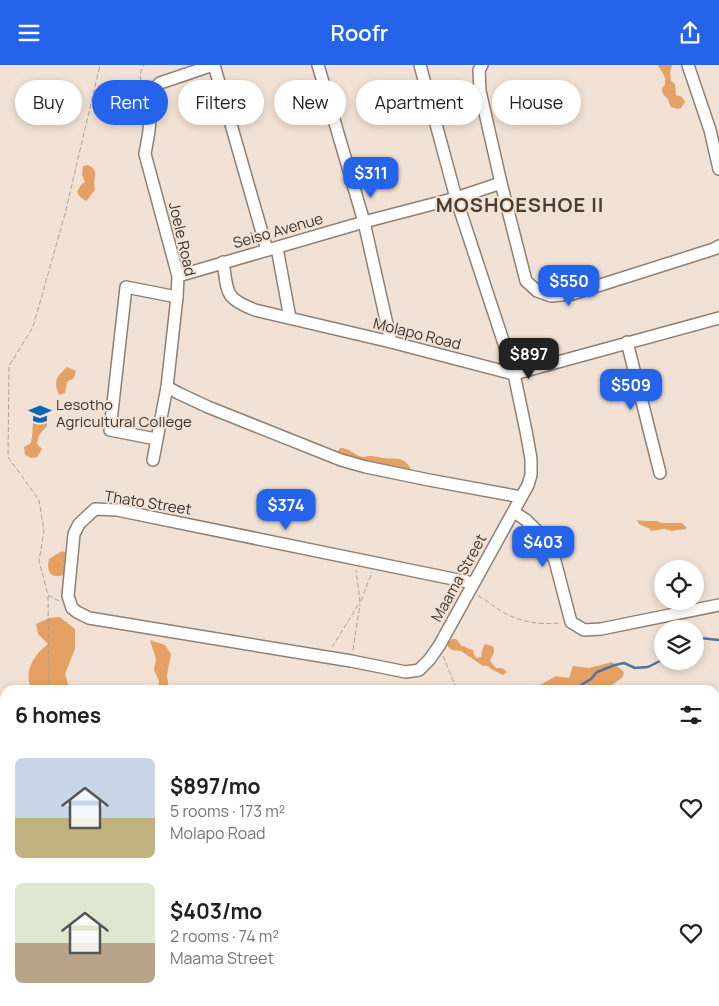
<!DOCTYPE html>
<html lang="en">
<head>
<meta charset="utf-8">
<style>
	body { margin:0; font-family:Manrope,sans-serif; background:#f6f6f6; color:#202124; height:100vh; display:flex; flex-direction:column; font-size:19px; white-space:nowrap }
	* { box-sizing:border-box; margin:0 }
	p { font-size:16px; color:#757577 }
	.icon { flex:none; width:28px; height:28px; fill:none; stroke:currentColor; stroke-width:2; stroke-linecap:round; stroke-linejoin:round }
	.map { position:relative; flex:1; overflow:hidden }
	.details { position:absolute; left:0px; top:620px; width:720px; height:321px; display:flex; flex-direction:column; background:#fff; border-radius:15px 15px 0 0; box-shadow:0 2px 8px #0003 }
	.details>* { flex:none }
	.top-card { position:absolute; left:15px; top:15px; width:690px; height:45px; display:flex; gap:10px }
	.controls { position:absolute; left:654px; top:495px; display:grid; gap:10px }
	.controls a { display:grid; place-items:center; width:50px; height:50px; border-radius:50%; background:#fff; box-shadow:0 2px 8px #0003; font-size:25px }
	.price { position:absolute; translate:-50% -42px; padding:0 11px; border-radius:10px; background:#2563eb; color:#fff; font-size:16px; line-height:32px; filter:drop-shadow(0 1px 2px #0008) }
	.price::after { content:''; position:absolute; left:50%; top:30px; width:15px; height:11px; margin-left:-8px; background:inherit; clip-path:polygon(0 0,100% 0,50% 100%) }
	.price.active { background:#222; color:#fff }
	ul { padding:0; list-style:none }
	li { display:flex; align-items:center; gap:15px; height:125px; padding:0 15px }
	li span { display:grid; place-items:center; flex:none; width:140px; height:100px; border-radius:8px; color:#555 }
	li>.icon { margin-inline-start:auto }
	span .icon { width:60px; height:60px; fill:#fffc; stroke-width:1 }
	li b { font-size:21px }
	h2 { display:flex; justify-content:space-between; align-items:center; height:60px; padding:0 15px; font-size:21px }
	.tag { padding:0 18px; border-radius:22px; background:#fff; box-shadow:0 2px 8px #0003; font-size:18px; line-height:45px }
	.tag.active { background:#2563eb; color:#fff }
	header { display:flex; justify-content:space-between; align-items:center; height:65px; padding:0 15px; background:#2563eb; color:#fff; font-size:22px; font-weight:600 }
	.map>svg:first-child { display:block }
</style>
</head>
<body>
<header><svg class="icon" aria-label="menu" viewBox="0 0 24 24"><path d="M4 6h16M4 12h16M4 18h16"/></svg>Roofr<svg class="icon" aria-label="share" viewBox="0 0 24 24"><path d="M12 15V3M7 8l5-5 5 5M5 13v7h14v-7"/></svg></header>
<div class="map">
<svg width="719" height="941" viewBox="0 0 719 941">
	<rect width="100%" height="100%" fill="#f2e2d5"/>
	<!-- forest -->
	<g fill="#e5a163">
		<path d="M658 0H672L670 8 671 16 675 19 676 30 682 32 685 37 681 43 678 44 671 42C669 39 669 35 667 33 663 29 662 29 662 23L665 20C666 8 662 9 658 0Z"/>
		<path d="M88 100C101 106 92 113 95 124L89 133 86 136 80 132 77 127 81 120 85 117 82 110 83 101Z"/>
		<path d="M67 302 76 306 74 313 67 317 65 328 59 330C53 315 57 312 67 302Z"/>
		<path d="M42 349 47 351V361L39 370 37 379 42 384 37 392 31 393 25 390 24 382 31 378C33 369 32 361 34 353Z"/>
		<path d="M340 383C351 383 353 390 363 392 367 392 366 391 371 391 375 391 379 392 383 393 396 395 403 390 411 404 399 410 353 394 339 390L338 386Z"/>
		<path d="M637 455 646 456H657L662 458H682L687 463C682 466 677 464 672 466L664 464 651 466 650 464 639 459Z"/>
		<path d="M62 486 68 488 66 509C51 515 46 508 49 494Z"/>
		<path d="M60 552 75 564V584L65 609 70 625H33C25 615 29 600 36 591 39 586 44 583 48 579L38 569 36 559 49 553Z"/>
		<polygon points="452,574 456,574 459,577 461,581 464,581 467,583 473,585 474,590 477,593 481,592 482,585 485,579 492,581 494,583 494,587 490,596 496,603 502,603 507,607 503,610 491,604 488,601 483,601 461,586 452,585 448,582 448,578"/>
		<polygon points="150,575 165,580 171,589 167,610 169,625 158,625 159,616 154,605 156,594"/>
		<polygon points="612,597 624,607 622,613 604,625 538,625 538,621 556,611 569,613 573,601 589,603"/>
	</g>
	<!-- water -->
	<polygon fill="#5791d0" stroke="#4e759f" points="5,733 5,792 0,792 0,734"/>
	<g fill="none" stroke-linecap="round" stroke-linejoin="round">
		<!-- stream -->
		<g stroke="#4e759f" stroke-width="2.5">
			<polyline points="695,576 700,573 719,575"/>
			<polyline points="576,625 579,624 581,620 591,614 597,607 615,600 624,598 635,603 648,602 662,595"/>
		</g>
		<!-- minor casing -->
		<g stroke="#8e8074" stroke-width="14">
			<g id="minor">
				<polyline points="214,0 267,185"/>
				<polyline points="318,0 364,157 391,277"/>
				<polyline points="420,0 456,133 514,309 526,366 531,394 531,410 528,420 439,581 429,595 419,605 406,607 351,596 89,553 77,547 72,543 68,531 74,469 79,459 95,444 117,445 473,518"/>
				<polyline points="482,0 479,5 480,26 501,118 526,216 537,226 551,231 572,229 714,184 719,181"/>
				<polyline points="688,0 710,65 719,104"/>
				<polyline points="277,183 290,253"/>
				<path d="M223 197C228 228 224 233 255 245L391 277 514 309 719 253"/>
				<polyline points="178,211 364,157 456,133 501,118"/>
				<polyline points="627,277 660,408"/>
				<polyline points="167,322 178,328 208,342 341,395 366,402 429,415 521,432"/>
				<polyline points="156,374 110,365 126,222 177,232"/>
				<polyline points="153,395 167,322 177,232 178,211 145,89 149,66 152,30 155,23 160,18 213,0"/>
				<polyline points="514,447 526,455 537,466 548,480 555,496 571,557 584,565 601,564 719,540"/>
				<polyline points="715,704 719,703"/>
				<polyline points="165,936 167,941"/>
				<polyline points="475,936 477,941"/>
				<polyline points="691,936 693,941"/>
			</g>
		</g>
		<!-- path -->
		<g stroke="#aca096" stroke-width="1" stroke-dasharray="5 2.5" stroke-linecap="butt">
			<path d="M144 23C139 16 139 7 144 0"/>
			<polyline points="48,531 49,625"/>
			<path d="M478 531C485 534 492 540 498 544 518 557 537 560 560 558"/>
			<polyline points="59,536 48,530 39,496 44,466 39,435 8,392 9,301 33,262 65,149 100,0"/>
			<polyline points="361,536 372,507"/>
			<polyline points="332,582 360,537 356,505"/>
			<polyline points="353,585 360,539"/>
			<polyline points="443,591 457,625"/>
			<polyline points="715,651 719,650"/>
			<polyline points="0,697 5,697"/>
			<polyline points="715,780 719,784"/>
			<polyline points="636,936 638,941"/>
		</g>
		<!-- minor -->
		<use href="#minor" stroke="#fff" stroke-width="11"/>
	</g>
	<!-- icons -->
	<defs>
		<g id="university-bare" transform="scale(1.725)"><path d="M0-5L7-2L0 1L-7-2ZM-4 1L0 2.5L4 1V4Q0 6-4 4Z" fill="#0f65b3" stroke="#f2e2d5" stroke-width="2.5" paint-order="stroke"/></g>
	</defs>
	<g fill-rule="evenodd">
		<use href="#university-bare" x="40" y="349"/>
	</g>
	<g text-anchor="middle" stroke-width="4" stroke-linejoin="round" paint-order="stroke">
		<!-- street labels -->
		<g font-size="15" fill="#39332e" stroke="#f2e2d5">
			<text transform="translate(278 166) rotate(-16)" y="5">Seiso Avenue</text>
			<text transform="translate(182 174) rotate(77)" y="5">Joele Road</text>
			<text transform="translate(417 269) rotate(14)" y="5">Molapo Road</text>
			<text transform="translate(148 438) rotate(9)" y="5">Thato Street</text>
			<text transform="translate(459 513) rotate(-61)" y="5">Maama Street</text>
		</g>
		<!-- poi labels -->
		<g font-size="15" fill="#39332e" stroke="#f2e2d5" text-anchor="start">
			<text x="56" y="345">Lesotho<tspan x="56" dy="17">Agricultural College</tspan></text>
		</g>
		<!-- district labels -->
		<g font-size="20" font-weight="bold" letter-spacing="1" fill="#4a3e33" stroke="#f2e2d5">
			<text x="520" y="147">MOSHOESHOE II</text>
		</g>
	</g>
</svg>
<div class="controls">
<a><svg class="icon" aria-label="locate" viewBox="0 0 24 24"><circle cx="12" cy="12" r="6"/><path d="M12 2v4M12 18v4M2 12h4M18 12h4"/></svg></a>
<a><svg class="icon" aria-label="layers" viewBox="0 0 24 24"><path d="M12 4l9 5-9 5-9-5zM3 14l9 5 9-5"/></svg></a>
</div>
<b class="price" style="left:371px;top:134px">$311</b>
<b class="price" style="left:569px;top:242px">$550</b>
<b class="price active" style="left:529px;top:315px">$897</b>
<b class="price" style="left:631px;top:346px">$509</b>
<b class="price" style="left:286px;top:466px">$374</b>
<b class="price" style="left:543px;top:503px">$403</b>
<div class="top-card">
<a class="tag">Buy</a>
<a class="tag active">Rent</a>
<a class="tag">Filters</a>
<a class="tag">New</a>
<a class="tag">Apartment</a>
<a class="tag">House</a>
</div>
<section class="details">
<h2>6 homes<svg class="icon" aria-label="filters" viewBox="0 0 24 24"><path d="M4 7h16M4 17h16"/><circle cx="9" cy="7" r="2"/><circle cx="15" cy="17" r="2"/></svg></h2>
<ul>
<li><span style="background:linear-gradient(#c9d6e8 60%,#c2b280 0)"><svg class="icon" aria-label="home" viewBox="0 0 24 24"><path d="M3 11l9-7 9 7M6 9v11h12V9"/></svg></span><div><b>$897/mo</b><p>5 rooms · 173 m²</p><p>Molapo Road</p></div><svg class="icon" aria-label="heart" viewBox="0 0 24 24"><path d="M12 20l-8-8c-3-5 5-10 8-4 3-6 11-1 8 4z"/></svg></li>
<li><span style="background:linear-gradient(#dfe7d0 60%,#b9a48a 0)"><svg class="icon" aria-label="home" viewBox="0 0 24 24"><path d="M3 11l9-7 9 7M6 9v11h12V9"/></svg></span><div><b>$403/mo</b><p>2 rooms · 74 m²</p><p>Maama Street</p></div><svg class="icon" aria-label="heart" viewBox="0 0 24 24"><path d="M12 20l-8-8c-3-5 5-10 8-4 3-6 11-1 8 4z"/></svg></li>
</ul>
</section>
</div>
</body>
</html>
